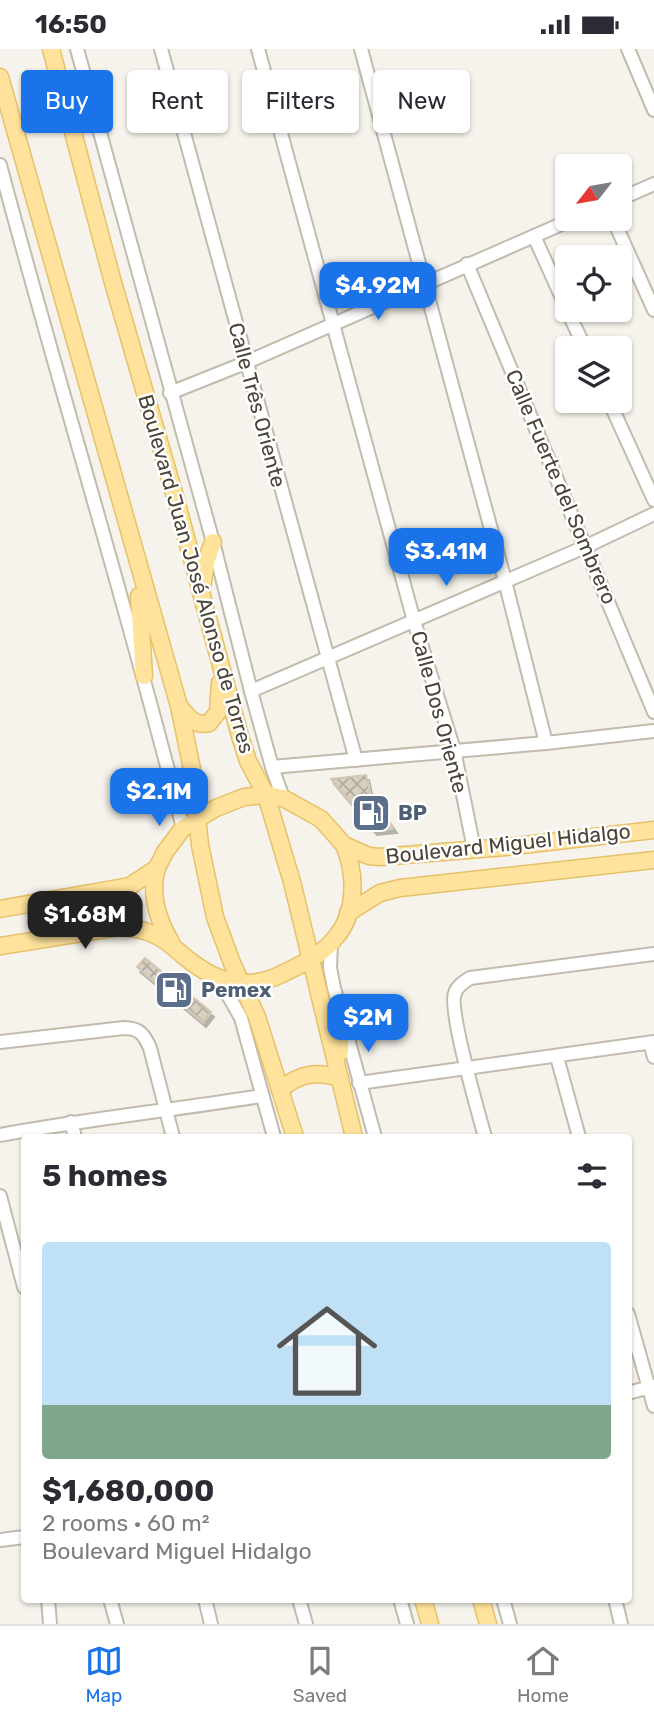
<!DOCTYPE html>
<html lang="en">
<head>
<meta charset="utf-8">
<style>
	body { margin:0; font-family:Rubik,sans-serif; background:#f2f2f3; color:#2b2b33; height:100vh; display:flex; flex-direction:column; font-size:26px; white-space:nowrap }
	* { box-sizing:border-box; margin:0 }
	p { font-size:23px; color:#7c7c81 }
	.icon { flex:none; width:38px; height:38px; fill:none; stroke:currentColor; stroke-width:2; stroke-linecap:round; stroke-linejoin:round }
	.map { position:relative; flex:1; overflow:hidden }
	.panel { position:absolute; left:21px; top:1085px; width:611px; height:469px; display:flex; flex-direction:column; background:#fff; border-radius:7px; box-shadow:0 2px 5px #0004 }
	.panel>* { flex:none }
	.banner { position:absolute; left:21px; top:21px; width:612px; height:63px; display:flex; gap:14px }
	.needle { width:46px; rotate:239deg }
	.fabs { position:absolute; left:555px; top:105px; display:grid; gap:14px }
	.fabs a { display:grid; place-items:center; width:77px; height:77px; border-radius:7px; background:#fff; box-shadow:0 2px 5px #0004; font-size:35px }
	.price { position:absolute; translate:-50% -60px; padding:0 16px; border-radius:14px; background:#1a73e8; color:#fff; font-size:23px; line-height:46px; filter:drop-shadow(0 2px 4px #0008) }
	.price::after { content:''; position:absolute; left:50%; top:42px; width:21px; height:16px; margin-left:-10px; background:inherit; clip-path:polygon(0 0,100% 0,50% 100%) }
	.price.current { background:#222; color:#fff }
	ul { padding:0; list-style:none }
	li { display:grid; align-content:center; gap:14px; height:371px; padding:0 21px }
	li+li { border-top:2px solid #e1e1e2 }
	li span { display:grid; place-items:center; height:217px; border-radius:7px; color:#555 }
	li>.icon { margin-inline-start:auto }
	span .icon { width:126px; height:126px; fill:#fffc; stroke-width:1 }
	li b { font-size:30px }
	h2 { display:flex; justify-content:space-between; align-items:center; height:84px; padding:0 21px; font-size:30px }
	.chip { padding:0 24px; border-radius:7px; background:#fff; box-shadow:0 2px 5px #0004; font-size:24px; line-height:63px }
	.chip.current { background:#1a73e8; color:#fff }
	.status { display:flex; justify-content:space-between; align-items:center; height:49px; padding:0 35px; background:#fff; direction:ltr }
	.status svg { height:19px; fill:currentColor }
	.menu { display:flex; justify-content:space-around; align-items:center; height:98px; border-top:2px solid #e1e1e2; background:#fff; font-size:19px; color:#7c7c81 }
	.menu a { display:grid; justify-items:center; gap:4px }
	.menu .current { color:#1a73e8 }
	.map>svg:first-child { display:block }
</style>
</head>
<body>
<div class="status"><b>16:50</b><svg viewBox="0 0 49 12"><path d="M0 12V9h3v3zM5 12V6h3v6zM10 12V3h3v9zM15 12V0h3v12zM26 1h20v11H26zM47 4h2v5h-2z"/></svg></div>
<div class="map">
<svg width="654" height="1575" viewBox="0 0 654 1575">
	<defs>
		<pattern id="building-cross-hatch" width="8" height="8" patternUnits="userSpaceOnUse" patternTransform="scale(1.75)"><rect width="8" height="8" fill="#d8cfc1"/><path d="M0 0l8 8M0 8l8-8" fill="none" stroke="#b1aa9e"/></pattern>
		<filter id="shadow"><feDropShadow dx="3" dy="5" stdDeviation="0" flood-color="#0004"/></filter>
	</defs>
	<rect width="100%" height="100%" fill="#f6f3ec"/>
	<!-- building -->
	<g fill="url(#building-cross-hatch)" stroke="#d3c7b4" stroke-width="2" filter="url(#shadow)">
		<polygon points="366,726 371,749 394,779 374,781 331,730"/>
		<polygon points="145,909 211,963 203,973 137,918"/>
	</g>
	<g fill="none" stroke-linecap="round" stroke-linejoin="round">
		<!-- minor casing -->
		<g stroke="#c2bbae" stroke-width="16">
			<g id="minor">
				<polyline points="77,0 213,493 251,642 272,718 283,749"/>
				<polyline points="161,0 356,711"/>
				<polyline points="258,0 414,572 454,701 474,800"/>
				<polyline points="361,0 505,532 546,694"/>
				<polyline points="628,0 654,61"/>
				<path d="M0 116C59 338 127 557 183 779"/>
				<polyline points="620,150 654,135"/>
				<polyline points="613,170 654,261"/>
				<polyline points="534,187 567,260"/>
				<polyline points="467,215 654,663"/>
				<polyline points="567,261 585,299"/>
				<polyline points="170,344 245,314 573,170"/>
				<polyline points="609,352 654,451"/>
				<polyline points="251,642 587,497 654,465"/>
				<polyline points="272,718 546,694 654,682"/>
				<polyline points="331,894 330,919 334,939 375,1088"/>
				<polyline points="219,930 241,969 274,1088"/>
				<path d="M0 993 124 979C139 979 144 985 150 999L173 1088"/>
				<polyline points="650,994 654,1008"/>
				<polyline points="557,1008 579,1088"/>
				<polyline points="359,1034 654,993"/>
				<polyline points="71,1073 75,1088"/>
				<path d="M0 1086C87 1070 174 1061 261 1047"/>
				<path d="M485 1088C479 1066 448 960 455 944 457 937 464 933 470 929L654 905"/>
				<polyline points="0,1147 24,1238"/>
				<polyline points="628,1265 654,1357"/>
				<polyline points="628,1344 654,1337"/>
				<polyline points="0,1491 24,1488"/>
				<polyline points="48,1550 50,1575"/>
				<polyline points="110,1550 117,1575"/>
				<polyline points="205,1550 211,1575"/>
				<polyline points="299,1550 306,1575"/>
				<polyline points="400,1550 407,1575"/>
				<polyline points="503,1550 510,1575"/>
				<polyline points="615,1550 621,1575"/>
			</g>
		</g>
		<!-- major casing -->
		<g stroke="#e6c16a" stroke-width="19">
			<g id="major">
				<polyline points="51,0 112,230 174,444 240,687 248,712 266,746 292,833 354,1088"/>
				<polyline points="0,28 179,657 192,720 200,796 215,868 232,914 257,968 295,1088"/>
				<polyline points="202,539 206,513 213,493"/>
				<polyline points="139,547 144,627"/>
				<path d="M179 657C187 667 195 678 209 674L218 663 220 634"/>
				<path d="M157 819C149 843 158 872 171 893"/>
				<polyline points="0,860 130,837 157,819 165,803 183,779 216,759 244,748 266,746 283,749 321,770 344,796 369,807 380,808 506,798 654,781"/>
				<polyline points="348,864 380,844 400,839 654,811"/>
				<path d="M0 897 119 878C132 879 143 880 155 886 167 891 175 900 185 908 217 934 246 943 284 924 304 914 322 906 336 888 357 863 356 824 344 796"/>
				<polyline points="340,1003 340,965"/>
				<path d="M280 1041C300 1024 316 1022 340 1029"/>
				<polyline points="423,1550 430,1575"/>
				<polyline points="481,1550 488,1575"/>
			</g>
		</g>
		<!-- minor -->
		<use href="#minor" stroke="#fff" stroke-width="12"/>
		<!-- major -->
		<use href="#major" stroke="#ffe39c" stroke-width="16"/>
	</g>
	<!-- icons -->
	<defs>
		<g id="fuel-square" transform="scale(2.0125)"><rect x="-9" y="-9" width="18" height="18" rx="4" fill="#5c6f8a" stroke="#fff"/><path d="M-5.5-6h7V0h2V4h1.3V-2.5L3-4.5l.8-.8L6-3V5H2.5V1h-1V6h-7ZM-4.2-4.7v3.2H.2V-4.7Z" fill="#fff"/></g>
	</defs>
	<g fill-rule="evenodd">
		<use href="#fuel-square" x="371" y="764"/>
		<use href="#fuel-square" x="174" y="941"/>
	</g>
	<g text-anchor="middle" stroke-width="5" stroke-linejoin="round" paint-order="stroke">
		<!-- street labels -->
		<g font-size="21" fill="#4b4439" stroke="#fff">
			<text transform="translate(257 356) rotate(75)" y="7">Calle Três Oriente</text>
			<text transform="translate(561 438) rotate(67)" y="7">Calle Fuerte del Sombrero</text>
			<text transform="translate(196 525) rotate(74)" y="7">Boulevard Juan José Alonso de Torres</text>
			<text transform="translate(439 663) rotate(75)" y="7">Calle Dos Oriente</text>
			<text transform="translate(508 795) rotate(-6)" y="7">Boulevard Miguel Hidalgo</text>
		</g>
		<!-- service labels -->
		<g font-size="21" font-weight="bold" fill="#4e5e75" stroke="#fff" text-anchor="start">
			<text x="398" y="771">BP</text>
			<text x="201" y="948">Pemex</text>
		</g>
	</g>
</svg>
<div class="fabs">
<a><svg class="needle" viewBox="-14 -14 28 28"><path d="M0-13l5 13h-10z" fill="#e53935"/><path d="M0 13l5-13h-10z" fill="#7c7c81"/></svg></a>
<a><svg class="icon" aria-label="locate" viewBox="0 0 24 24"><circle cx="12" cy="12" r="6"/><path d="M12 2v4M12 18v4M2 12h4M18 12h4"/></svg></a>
<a><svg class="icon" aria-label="layers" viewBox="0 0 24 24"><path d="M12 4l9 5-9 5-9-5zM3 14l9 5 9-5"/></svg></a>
</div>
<b class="price" style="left:378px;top:273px">$4.92M</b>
<b class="price" style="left:446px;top:539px">$3.41M</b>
<b class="price" style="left:159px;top:779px">$2.1M</b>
<b class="price current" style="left:85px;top:902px">$1.68M</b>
<b class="price" style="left:368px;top:1005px">$2M</b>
<div class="banner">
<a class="chip current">Buy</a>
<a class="chip">Rent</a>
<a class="chip">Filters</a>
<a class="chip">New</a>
</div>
<section class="panel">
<h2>5 homes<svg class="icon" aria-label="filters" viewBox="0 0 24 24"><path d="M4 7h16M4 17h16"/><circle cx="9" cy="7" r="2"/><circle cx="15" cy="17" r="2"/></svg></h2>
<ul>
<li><span style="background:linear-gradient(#bfe0f5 75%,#7fa58c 0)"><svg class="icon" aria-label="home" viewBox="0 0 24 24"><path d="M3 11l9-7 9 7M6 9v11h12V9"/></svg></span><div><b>$1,680,000</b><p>2 rooms · 60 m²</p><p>Boulevard Miguel Hidalgo</p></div></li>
</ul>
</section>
</div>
<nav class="menu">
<a class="current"><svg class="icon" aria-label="map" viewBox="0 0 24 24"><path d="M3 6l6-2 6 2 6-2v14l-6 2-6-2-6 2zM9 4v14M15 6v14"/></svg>Map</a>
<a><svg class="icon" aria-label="saved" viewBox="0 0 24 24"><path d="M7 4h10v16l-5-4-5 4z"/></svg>Saved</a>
<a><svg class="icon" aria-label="home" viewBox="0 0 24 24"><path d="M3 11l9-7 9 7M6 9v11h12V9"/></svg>Home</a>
</nav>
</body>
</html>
